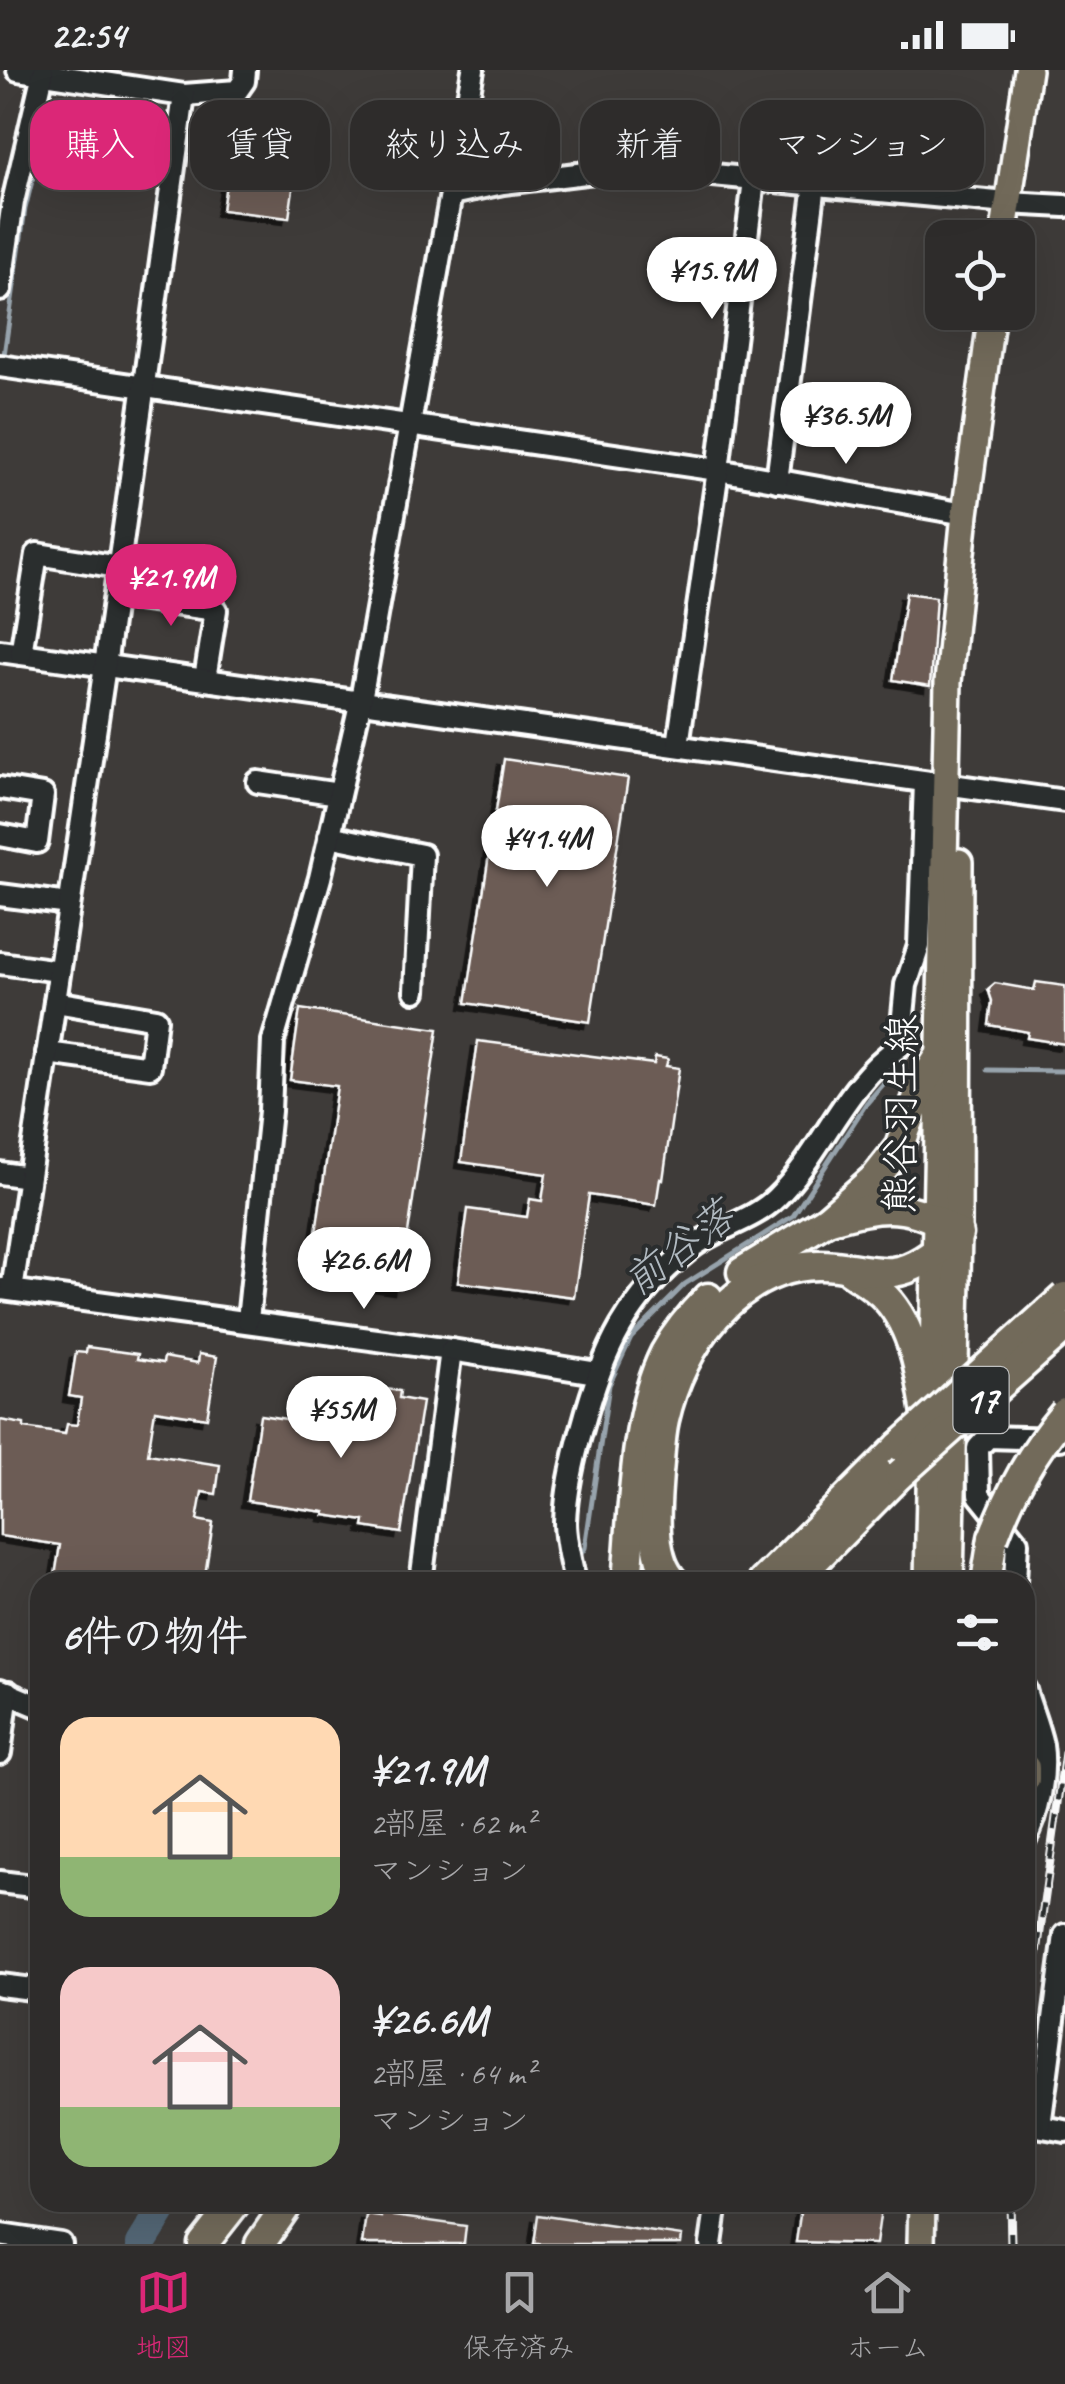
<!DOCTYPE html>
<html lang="ja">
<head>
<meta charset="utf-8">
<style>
	body { margin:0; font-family:Caveat,"Klee One",sans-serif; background:#363433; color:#f1f3f6; height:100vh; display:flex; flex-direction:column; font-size:38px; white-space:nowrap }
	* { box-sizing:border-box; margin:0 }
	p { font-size:32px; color:#a7a7a9 }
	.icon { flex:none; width:55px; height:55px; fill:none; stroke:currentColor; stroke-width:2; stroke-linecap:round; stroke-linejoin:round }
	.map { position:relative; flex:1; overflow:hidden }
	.side { position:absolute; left:30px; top:1502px; width:1005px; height:640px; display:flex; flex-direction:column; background:#2e2c2b; border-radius:30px; box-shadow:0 10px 40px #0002,0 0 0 2px #494847 }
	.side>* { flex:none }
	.top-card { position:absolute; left:30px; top:30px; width:1005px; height:90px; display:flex; gap:20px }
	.tools { position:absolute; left:925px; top:150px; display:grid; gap:20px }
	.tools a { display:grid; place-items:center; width:110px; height:110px; border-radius:20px; background:#2e2c2b; box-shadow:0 10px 40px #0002,0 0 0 2px #494847; font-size:50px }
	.price { position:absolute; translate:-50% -85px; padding:0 22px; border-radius:35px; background:#fff; color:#222; font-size:32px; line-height:65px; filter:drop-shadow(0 2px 5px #0008) }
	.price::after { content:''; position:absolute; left:50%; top:60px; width:30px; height:22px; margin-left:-15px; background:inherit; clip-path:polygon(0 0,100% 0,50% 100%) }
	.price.selected { background:#db2777; color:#fff }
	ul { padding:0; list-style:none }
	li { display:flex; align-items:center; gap:30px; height:250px; padding:0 30px }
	li span { display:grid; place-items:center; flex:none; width:280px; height:200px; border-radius:30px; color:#555 }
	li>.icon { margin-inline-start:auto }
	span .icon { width:120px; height:120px; fill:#fffc; stroke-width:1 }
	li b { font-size:42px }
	h2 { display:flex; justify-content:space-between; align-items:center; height:120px; padding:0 30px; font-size:42px }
	.chip { padding:0 35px; border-radius:30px; background:#2e2c2b; box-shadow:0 10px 40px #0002,0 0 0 2px #494847; font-size:35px; line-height:90px }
	.chip.selected { background:#db2777; color:#fff }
	.status { display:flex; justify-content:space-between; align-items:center; height:70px; padding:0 50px; background:#2e2c2b; direction:ltr }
	.status svg { height:28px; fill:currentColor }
	.menu { display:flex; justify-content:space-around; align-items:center; height:140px; border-top:2px solid #494847; background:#2e2c2b; font-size:28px; color:#a7a7a9 }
	.menu a { display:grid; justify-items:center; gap:5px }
	.menu .selected { color:#db2777 }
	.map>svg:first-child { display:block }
</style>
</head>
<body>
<div class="status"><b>22:54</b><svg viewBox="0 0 49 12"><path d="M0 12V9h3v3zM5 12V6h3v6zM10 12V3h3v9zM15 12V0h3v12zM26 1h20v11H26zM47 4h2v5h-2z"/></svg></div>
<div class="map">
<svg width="1065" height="2174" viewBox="0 0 1065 2174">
	<defs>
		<filter id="shadow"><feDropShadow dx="-6" dy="6" stdDeviation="0" flood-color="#0009"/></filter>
	</defs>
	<rect width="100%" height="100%" fill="#3e3b39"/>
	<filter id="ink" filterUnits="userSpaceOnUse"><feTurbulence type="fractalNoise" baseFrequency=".01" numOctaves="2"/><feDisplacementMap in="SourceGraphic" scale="20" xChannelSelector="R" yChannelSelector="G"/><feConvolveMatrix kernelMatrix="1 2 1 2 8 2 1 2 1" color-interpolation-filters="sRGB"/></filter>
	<g filter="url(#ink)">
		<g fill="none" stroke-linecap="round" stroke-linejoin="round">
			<!-- stream -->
			<g stroke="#97a3ac" stroke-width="5">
				<polyline points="3,292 25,139 39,83 47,27"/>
				<polyline points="988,1000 1065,1001"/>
				<polyline points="576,1491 585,1478 609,1315 631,1268 685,1214 793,1146 866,1034 885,1012 902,1010"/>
			</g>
			<!-- river -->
			<polyline stroke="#526675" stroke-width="30" points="141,2174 167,2132"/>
		</g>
		<!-- building -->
		<g fill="#6c5c54" stroke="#fff" stroke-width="2.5" filter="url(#shadow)">
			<polygon points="243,61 300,69 289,148 222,140 234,65 242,66"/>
			<polygon points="906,523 936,527 930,616 893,610"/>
			<polygon points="504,689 628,708 590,952 466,933"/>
			<polygon points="1036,912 1065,916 1065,974 1027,968 1028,962 989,955 992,931 988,919 995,913 1034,920"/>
			<polygon points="300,939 438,959 400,1218 310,1205 337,1016 290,1010"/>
			<polygon points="478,971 654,994 655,987 668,989 666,996 679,998 663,1110 660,1109 656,1135 589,1125 574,1227 458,1212 468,1139 527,1147 530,1129 542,1131 546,1104 461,1092"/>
			<polygon points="87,1277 138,1284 137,1289 163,1293 164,1287 198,1293 199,1284 217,1287 207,1348 155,1340 148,1384 220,1395 216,1424 202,1422 197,1450 213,1453 204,1512 54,1512 60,1475 0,1466 0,1350 24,1354 24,1358 65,1364 67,1354 77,1355 81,1328 69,1326 76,1282 86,1283"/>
			<polygon points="386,1319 400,1321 399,1328 422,1332 401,1463 364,1457 365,1451 324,1445 325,1442 247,1431 260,1345 338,1357 344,1321 385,1327"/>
			<polygon points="802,2132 882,2132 876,2174 796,2172"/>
			<polygon points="382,2138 394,2140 393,2146 466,2156 464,2174 362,2174 366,2145 381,2147"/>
			<polygon points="538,2145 682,2166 681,2174 534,2174"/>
		</g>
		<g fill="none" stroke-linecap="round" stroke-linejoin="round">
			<!-- minor casing -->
			<g stroke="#fff" stroke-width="28">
				<g id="minor">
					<polyline points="18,0 184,25 237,21 244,11 245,0"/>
					<polyline points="451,124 503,113 594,102 682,102 1007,133 1065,136"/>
					<polyline points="0,220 13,132 43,3"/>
					<polyline points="0,296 718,400 965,444"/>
					<polyline points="777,411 815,114"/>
					<polyline points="115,526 216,540 205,609"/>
					<polyline points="0,581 1065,731"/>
					<polyline points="21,584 37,484 119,497"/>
					<polyline points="678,675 718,400 754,110"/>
					<polyline points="258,712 339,724"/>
					<polyline points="0,718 43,725 37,772 0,765"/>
					<polyline points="329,766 422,785 415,921"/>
					<polyline points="0,825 69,834"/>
					<polyline points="0,893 59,901"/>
					<polyline points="47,983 150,997 156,949 55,932"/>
					<polyline points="0,1103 28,1107"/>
					<polyline points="2,1219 451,1280 421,1512"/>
					<polyline points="12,1220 105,596 184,25"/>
					<polyline points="248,1250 270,1041 273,971 320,808 361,630 473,0"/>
					<polyline points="451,1280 597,1303"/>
					<path d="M575 1512C571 1493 565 1472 565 1452 566 1420 574 1386 583 1355 603 1280 628 1227 691 1178 716 1158 753 1151 776 1128 824 1081 842 1016 900 976L906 915 919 876 925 712"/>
					<polyline points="1015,1512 1017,1472 979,1425 978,1378 988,1367 1060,1369 1065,1366"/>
					<polyline points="0,1620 40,1637"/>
					<path d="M1025 1620C1030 1638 1038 1656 1042 1675 1046 1703 1039 1745 1025 1769"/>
					<polyline points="0,1683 8,1622"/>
					<polyline points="0,1812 40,1817"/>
					<polyline points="0,1915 40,1920"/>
					<polyline points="1025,2054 1065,2061"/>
					<polyline points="1040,2056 1065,1865"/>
					<polyline points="0,2165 61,2174"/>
					<polyline points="711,2174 717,2132"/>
				</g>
			</g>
			<!-- major casing -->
			<g stroke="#fff" stroke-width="32">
				<g id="major">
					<polyline points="1003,168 1028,0"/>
					<polyline points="928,1512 948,612 965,444 992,242"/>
					<polyline points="950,1512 958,1164 959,792"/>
					<polyline points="921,2174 922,2132"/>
				</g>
			</g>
			<!-- highway casing -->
			<g stroke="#fff" stroke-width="35">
				<g id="highway">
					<path d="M848 1199C860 1208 875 1216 886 1228 919 1263 923 1324 931 1369"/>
					<polyline points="742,1202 827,1150 876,1107 899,1078 923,1013 938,989"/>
					<path d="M627 1512C633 1445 634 1344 665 1283 676 1263 692 1244 708 1228"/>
					<path d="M674 1512C649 1488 656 1435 658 1403 660 1386 660 1367 664 1350 681 1276 735 1197 818 1195 843 1194 869 1204 893 1202 918 1199 939 1179 958 1164 911 1130 881 1134 827 1150"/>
					<polyline points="763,1512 900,1376"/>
					<polyline points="793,1512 899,1405"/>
					<polyline points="986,1512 993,1468"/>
					<polyline points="1025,1698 1025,1709"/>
					<polyline points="203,2174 236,2132"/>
					<polyline points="260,2174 289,2132"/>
				</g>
			</g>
			<!-- minor -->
			<use href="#minor" stroke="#2a2d2e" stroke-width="20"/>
			<!-- major -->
			<use href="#major" stroke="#726b5a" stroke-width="25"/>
			<!-- highway -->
			<use href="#highway" stroke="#726b5a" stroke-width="28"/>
			<!-- rail casing -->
			<g stroke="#fff" stroke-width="9">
				<g id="rail">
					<polyline points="1025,1968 1065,1683"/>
					<polyline points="1010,2132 1011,2174"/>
				</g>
			</g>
			<!-- rail -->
			<use href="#rail" stroke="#2a2d2e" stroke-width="5" stroke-dasharray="15" stroke-linecap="butt"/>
			<!-- highway-bridge casing -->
			<g stroke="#fff" stroke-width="35" stroke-linecap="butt">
				<g id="highway-bridge">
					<polyline points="900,1376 1065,1227"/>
					<polyline points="899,1405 1065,1257"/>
					<path d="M993 1468C1011 1420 1032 1382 1065 1343"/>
				</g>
			</g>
			<!-- highway-bridge -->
			<use href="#highway-bridge" stroke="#726b5a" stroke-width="28"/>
		</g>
	</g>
	<g text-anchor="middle" stroke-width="8" stroke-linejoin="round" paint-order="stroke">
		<!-- shield labels -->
		<rect fill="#2a2d2e" stroke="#bfc0c0" stroke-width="2.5" x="953.5" y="1297" width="55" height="66" rx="8"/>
		<g font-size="38" font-weight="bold" fill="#fff">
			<text x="981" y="1343">17</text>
		</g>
		<!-- street labels -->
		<g font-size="40" fill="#fff" stroke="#2a2d2e">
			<text transform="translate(900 1044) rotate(-89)" y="14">熊谷羽生線</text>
		</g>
		<!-- water labels -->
		<g font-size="42" font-style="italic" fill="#b1bac1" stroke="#2a2d2e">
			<text transform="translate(678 1177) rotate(-37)" y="15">前谷落</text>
		</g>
	</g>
</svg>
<div class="tools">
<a><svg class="icon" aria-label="locate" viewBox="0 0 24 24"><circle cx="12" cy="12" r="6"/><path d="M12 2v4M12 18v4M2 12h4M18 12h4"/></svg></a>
</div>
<b class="price" style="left:712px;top:252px">¥15.9M</b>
<b class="price" style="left:846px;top:397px">¥36.5M</b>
<b class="price selected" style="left:171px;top:559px">¥21.9M</b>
<b class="price" style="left:547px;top:820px">¥41.4M</b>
<b class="price" style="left:364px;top:1242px">¥26.6M</b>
<b class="price" style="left:341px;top:1391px">¥55M</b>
<div class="top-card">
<a class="chip selected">購入</a>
<a class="chip">賃貸</a>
<a class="chip">絞り込み</a>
<a class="chip">新着</a>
<a class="chip">マンション</a>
</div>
<section class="side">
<h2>6件の物件<svg class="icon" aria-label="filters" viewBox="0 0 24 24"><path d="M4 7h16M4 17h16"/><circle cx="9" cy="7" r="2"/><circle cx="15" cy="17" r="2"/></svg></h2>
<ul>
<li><span style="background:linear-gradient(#ffd9b3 70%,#8fb573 0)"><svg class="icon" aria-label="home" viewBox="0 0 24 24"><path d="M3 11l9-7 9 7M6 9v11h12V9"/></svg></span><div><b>¥21.9M</b><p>2部屋 · 62 m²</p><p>マンション</p></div></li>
<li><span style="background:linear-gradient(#f6c9c9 70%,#8fb573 0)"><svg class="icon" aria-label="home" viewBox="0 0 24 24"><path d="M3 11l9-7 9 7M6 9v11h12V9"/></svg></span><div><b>¥26.6M</b><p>2部屋 · 64 m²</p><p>マンション</p></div></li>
</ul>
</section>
</div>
<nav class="menu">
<a class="selected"><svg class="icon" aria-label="map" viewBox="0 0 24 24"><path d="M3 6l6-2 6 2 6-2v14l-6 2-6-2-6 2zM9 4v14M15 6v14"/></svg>地図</a>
<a><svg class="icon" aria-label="saved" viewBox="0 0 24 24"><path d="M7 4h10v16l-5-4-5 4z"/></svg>保存済み</a>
<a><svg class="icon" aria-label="home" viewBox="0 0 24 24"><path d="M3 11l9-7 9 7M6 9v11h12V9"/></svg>ホーム</a>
</nav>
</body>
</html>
